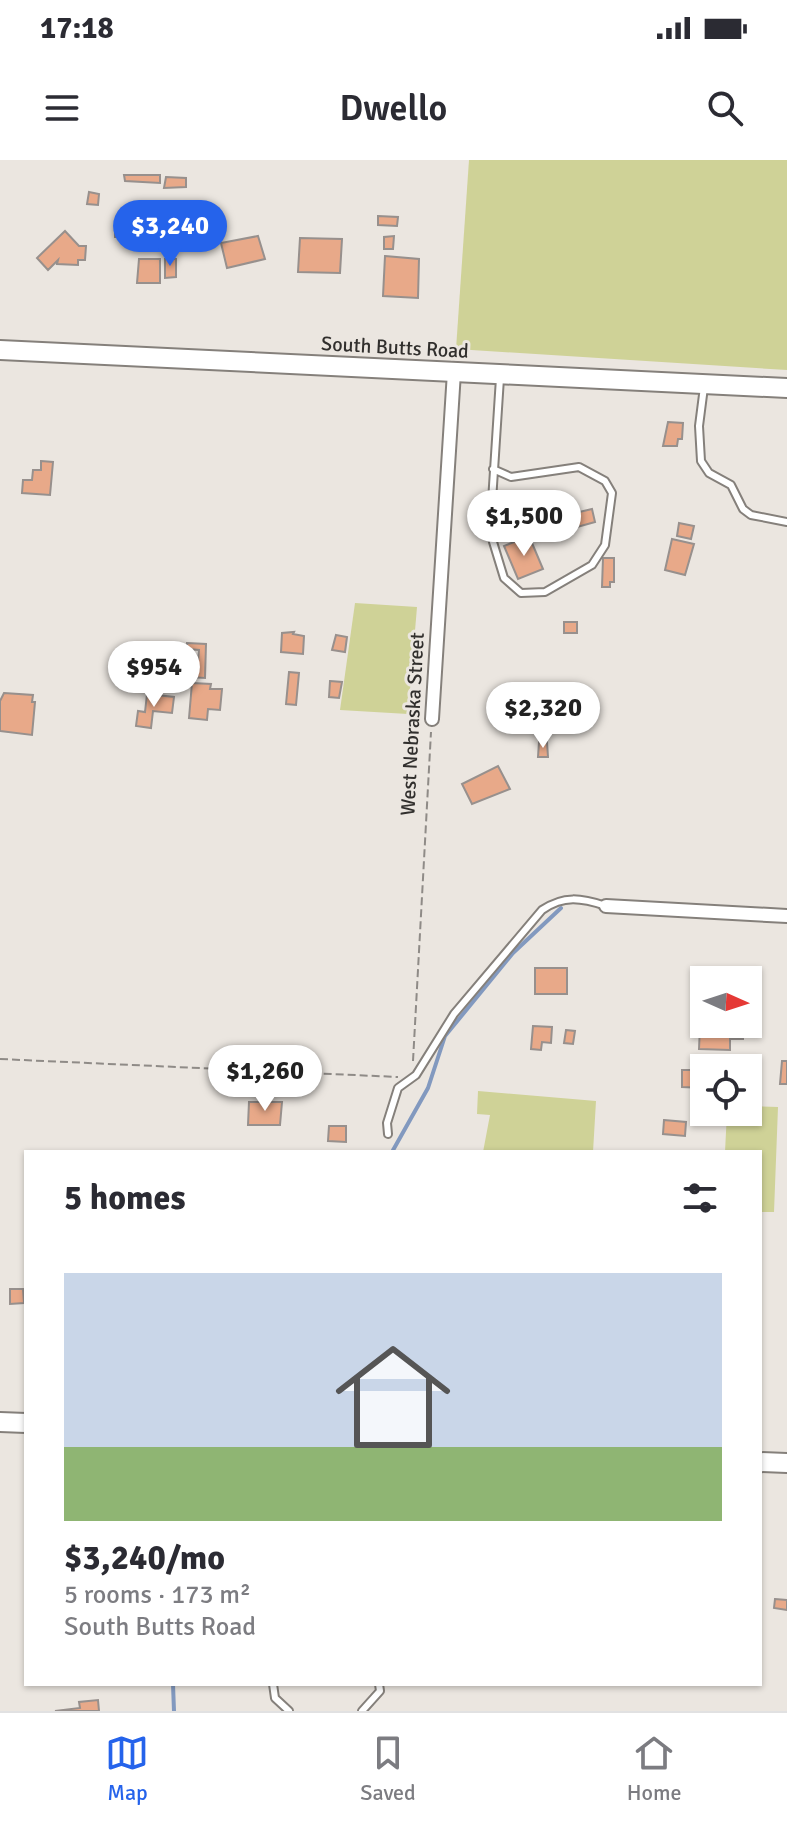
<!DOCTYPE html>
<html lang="en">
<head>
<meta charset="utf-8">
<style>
	body { margin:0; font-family:Signika,sans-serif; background:#f2f2f3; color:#2b2b33; height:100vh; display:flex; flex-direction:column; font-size:30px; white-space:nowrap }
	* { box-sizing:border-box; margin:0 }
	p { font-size:26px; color:#7c7c81 }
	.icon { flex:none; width:44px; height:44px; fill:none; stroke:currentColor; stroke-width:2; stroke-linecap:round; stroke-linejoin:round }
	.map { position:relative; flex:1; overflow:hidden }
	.side { position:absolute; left:24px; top:990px; width:738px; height:536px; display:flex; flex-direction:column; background:#fff; border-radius:0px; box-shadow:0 2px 6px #0004 }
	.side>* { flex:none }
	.needle { width:52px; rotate:93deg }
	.tools { position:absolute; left:690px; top:806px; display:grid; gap:16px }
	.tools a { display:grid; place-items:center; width:72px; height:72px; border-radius:0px; background:#fff; box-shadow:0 2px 6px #0004; font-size:40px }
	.price { position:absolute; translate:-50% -68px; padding:0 18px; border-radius:28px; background:#fff; color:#222; font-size:26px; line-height:52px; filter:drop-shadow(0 2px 4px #0008) }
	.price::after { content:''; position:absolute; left:50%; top:48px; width:24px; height:18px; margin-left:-12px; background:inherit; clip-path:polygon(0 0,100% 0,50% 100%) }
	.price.current { background:#2563eb; color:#fff }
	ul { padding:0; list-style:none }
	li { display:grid; align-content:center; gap:16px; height:424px; padding:0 40px }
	li span { display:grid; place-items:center; height:248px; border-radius:0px; color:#555 }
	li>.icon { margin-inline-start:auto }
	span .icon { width:144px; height:144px; fill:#fffc; stroke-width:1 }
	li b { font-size:34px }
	h2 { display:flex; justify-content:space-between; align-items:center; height:96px; padding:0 40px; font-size:34px }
	.status { display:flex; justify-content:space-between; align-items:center; height:56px; padding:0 40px; background:#fff; direction:ltr }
	.status svg { height:22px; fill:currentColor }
	header { display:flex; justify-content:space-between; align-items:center; height:104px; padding:0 40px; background:#fff; font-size:36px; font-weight:600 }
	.tabs { display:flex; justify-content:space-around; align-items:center; height:112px; border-top:2px solid #e1e1e2; background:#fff; font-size:22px; color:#7c7c81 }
	.tabs a { display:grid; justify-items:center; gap:4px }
	.tabs .current { color:#2563eb }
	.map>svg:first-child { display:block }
</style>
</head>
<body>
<div class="status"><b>17:18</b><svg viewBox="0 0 49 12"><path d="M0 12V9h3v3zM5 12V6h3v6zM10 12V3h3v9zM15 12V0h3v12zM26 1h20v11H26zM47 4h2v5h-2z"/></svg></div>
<header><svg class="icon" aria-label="menu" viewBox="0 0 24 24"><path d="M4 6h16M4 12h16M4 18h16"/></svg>Dwello<svg class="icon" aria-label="search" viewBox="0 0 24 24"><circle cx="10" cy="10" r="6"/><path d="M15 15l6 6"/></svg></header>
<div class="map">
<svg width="787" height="1551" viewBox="0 0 787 1551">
	<rect width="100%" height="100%" fill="#ebe6e0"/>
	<!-- green -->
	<g fill="#cfd297">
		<polygon points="469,0 787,0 787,210 456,189"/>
		<polygon points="355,443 417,447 408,554 340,550"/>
		<polygon points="478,931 596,941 593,992 483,992 490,955 477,954"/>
		<polygon points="748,946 778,947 774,1052 760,1052 760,992 725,992 727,952 748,952"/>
	</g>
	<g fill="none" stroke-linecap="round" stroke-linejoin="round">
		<!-- stream -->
		<g stroke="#8299bf" stroke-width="4">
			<polyline points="392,992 428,928 445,876 513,793 561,748"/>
			<polyline points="173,1524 174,1551"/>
		</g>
	</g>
	<!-- building -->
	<g fill="#e8a989" stroke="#97908d" stroke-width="2">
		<polygon points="124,15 160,15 160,23 125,21"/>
		<polygon points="166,17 186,18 186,27 164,28"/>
		<polygon points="89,32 99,34 98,45 87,44"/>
		<polygon points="378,56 398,57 397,66 378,65"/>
		<polygon points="132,60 131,77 115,77 115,61"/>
		<polygon points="65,71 79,86 86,86 85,100 78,100 78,105 57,104 58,100 48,110 37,98"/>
		<polygon points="258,76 265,99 227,108 221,83"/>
		<polygon points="394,76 393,89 384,89 384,77"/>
		<polygon points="300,78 342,79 340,113 298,112"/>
		<polygon points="385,96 419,99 418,138 383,136"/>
		<polygon points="139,99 160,99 160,123 137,123"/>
		<polygon points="165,99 176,99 176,117 165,118"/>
		<polygon points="668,262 683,263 682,279 678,279 677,286 663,286"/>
		<polygon points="41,301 53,302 50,335 22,333 23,320 32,320 33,310 41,310"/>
		<polygon points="560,347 562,356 592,349 595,362 552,374 547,350"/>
		<polygon points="679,363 694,366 691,379 677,376"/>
		<polygon points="529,376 543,409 518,419 504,386"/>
		<polygon points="672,379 694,384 685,415 665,410"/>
		<polygon points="603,398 614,398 614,422 610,422 610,427 602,427"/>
		<rect x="564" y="462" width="13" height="11"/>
		<polygon points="294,472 293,474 304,476 303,494 281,492 282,473"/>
		<polygon points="336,475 347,477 345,492 332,490"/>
		<polygon points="187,483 206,484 205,518 174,516 174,500 198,502 199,490 187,489"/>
		<polygon points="289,512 299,513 296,545 286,544"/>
		<polygon points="163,516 175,518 173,529 161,528"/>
		<polygon points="330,521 342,522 339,538 329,537"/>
		<polygon points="192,523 211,524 210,529 222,529 220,550 208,549 207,560 189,558"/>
		<polygon points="4,533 33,535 32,542 35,542 32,575 0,571 0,541"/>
		<polygon points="147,534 174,537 172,553 153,551 151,568 136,566 138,551 145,552"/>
		<polygon points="539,582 547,582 548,597 538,597"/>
		<polygon points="498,606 510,629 472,644 462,624"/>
		<rect x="535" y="808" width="32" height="26"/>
		<polygon points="711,864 743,868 743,879 730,879 730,890 699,889 700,866"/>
		<polygon points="533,866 552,867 551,883 542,882 541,890 531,889"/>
		<polygon points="566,870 575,871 573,884 564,883"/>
		<polygon points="782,901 787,901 787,924 780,924"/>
		<polygon points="682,910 704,910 704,928 682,927"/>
		<polygon points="249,942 282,942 280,965 248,965"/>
		<polygon points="664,960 686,962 685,976 663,974"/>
		<polygon points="329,966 346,966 346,982 328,981"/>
		<polygon points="10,1129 23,1129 24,1143 10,1144"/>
		<polygon points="775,1439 787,1440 787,1450 774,1448"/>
		<polygon points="98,1540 99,1551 55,1551 80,1548 79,1542"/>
	</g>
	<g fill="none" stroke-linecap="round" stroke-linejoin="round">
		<!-- lane casing -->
		<g stroke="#85807b" stroke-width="10">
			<g id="lane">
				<polyline points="704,227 699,266 701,301 709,313 731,325 743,349 751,355 787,362"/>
				<polyline points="493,309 511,317 579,307 605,321 612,333 605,385 592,405 545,432 521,433 504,418 490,372 500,218"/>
				<path d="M388 974 387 963 398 928 416 915 454 854 542 750C564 735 581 738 606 746"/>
				<polyline points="273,1524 275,1538 289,1551"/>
				<polyline points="362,1551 380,1531 379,1524"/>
			</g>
		</g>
		<!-- street casing -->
		<g stroke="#85807b" stroke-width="16">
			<g id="street">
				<polyline points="432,559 454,212"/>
				<polyline points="606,746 787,756"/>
			</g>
		</g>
		<!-- secondary casing -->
		<g stroke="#85807b" stroke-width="22">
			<g id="secondary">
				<polyline points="0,190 787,228"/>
				<polyline points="0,1262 26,1263"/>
				<polyline points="760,1302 787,1303"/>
			</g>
		</g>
		<!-- path -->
		<g stroke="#8f8b87" stroke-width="2" stroke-dasharray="8 4" stroke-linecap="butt">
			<polyline points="0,899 398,917"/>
			<polyline points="413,901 431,572"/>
		</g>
		<!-- lane -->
		<use href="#lane" stroke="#fff" stroke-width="6"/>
		<!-- street -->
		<use href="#street" stroke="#fff" stroke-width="12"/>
		<!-- secondary -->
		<use href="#secondary" stroke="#fff" stroke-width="18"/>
	</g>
	<g text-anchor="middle" stroke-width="6" stroke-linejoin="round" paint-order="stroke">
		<!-- street labels -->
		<g font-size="20" fill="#312f2d" stroke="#ebe6e0">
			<text transform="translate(395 187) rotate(3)" y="7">South Butts Road</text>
			<text transform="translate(412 564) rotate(-87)" y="7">West Nebraska Street</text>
		</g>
	</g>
</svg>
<div class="tools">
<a><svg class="needle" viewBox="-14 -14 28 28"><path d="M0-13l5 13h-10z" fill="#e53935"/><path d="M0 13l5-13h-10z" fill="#7c7c81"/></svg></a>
<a><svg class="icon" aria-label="locate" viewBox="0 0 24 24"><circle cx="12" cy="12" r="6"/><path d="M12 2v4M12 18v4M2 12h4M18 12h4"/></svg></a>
</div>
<b class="price current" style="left:170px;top:108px">$3,240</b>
<b class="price" style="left:524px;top:398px">$1,500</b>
<b class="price" style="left:154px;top:549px">$954</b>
<b class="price" style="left:543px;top:590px">$2,320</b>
<b class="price" style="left:265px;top:953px">$1,260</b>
<section class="side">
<h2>5 homes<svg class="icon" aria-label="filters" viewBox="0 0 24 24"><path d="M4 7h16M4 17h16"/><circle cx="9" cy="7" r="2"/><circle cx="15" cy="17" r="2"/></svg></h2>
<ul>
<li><span style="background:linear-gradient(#c9d6e8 70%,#8fb573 0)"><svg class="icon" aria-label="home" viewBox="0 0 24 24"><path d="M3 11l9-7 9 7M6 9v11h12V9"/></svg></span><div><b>$3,240/mo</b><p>5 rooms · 173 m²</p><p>South Butts Road</p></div></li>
</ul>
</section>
</div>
<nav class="tabs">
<a class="current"><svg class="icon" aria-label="map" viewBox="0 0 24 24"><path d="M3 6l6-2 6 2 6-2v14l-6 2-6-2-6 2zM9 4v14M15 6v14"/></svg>Map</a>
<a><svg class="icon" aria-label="saved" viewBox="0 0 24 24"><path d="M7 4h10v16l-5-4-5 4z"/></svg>Saved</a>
<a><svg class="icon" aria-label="home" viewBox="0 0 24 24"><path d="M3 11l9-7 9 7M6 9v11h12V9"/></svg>Home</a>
</nav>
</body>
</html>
